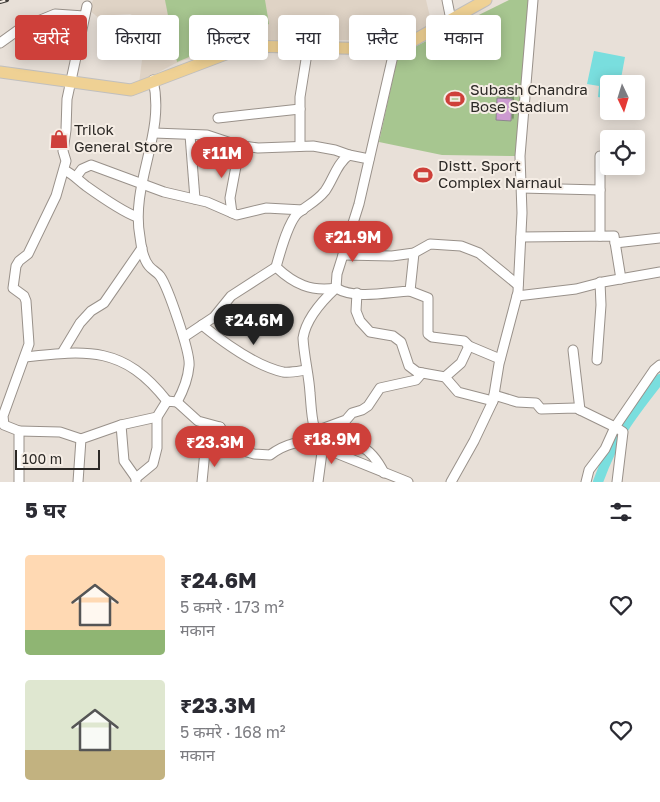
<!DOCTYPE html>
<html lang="hi">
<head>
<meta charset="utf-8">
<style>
	body { margin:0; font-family:"Golos Text","Noto Sans Devanagari",sans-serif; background:#f7f7f7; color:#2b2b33; height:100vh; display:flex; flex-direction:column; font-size:19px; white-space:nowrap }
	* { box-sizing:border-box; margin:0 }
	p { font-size:16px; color:#7c7c81 }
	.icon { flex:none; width:28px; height:28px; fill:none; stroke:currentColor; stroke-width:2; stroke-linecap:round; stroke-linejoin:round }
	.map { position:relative; height:482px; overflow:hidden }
	.panel { display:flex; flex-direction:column; background:#fff; flex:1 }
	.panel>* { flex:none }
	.hud { position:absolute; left:15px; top:15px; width:630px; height:45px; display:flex; gap:10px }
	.needle { width:32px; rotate:176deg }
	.buttons { position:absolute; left:600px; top:75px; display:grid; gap:10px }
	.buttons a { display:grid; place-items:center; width:45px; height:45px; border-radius:5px; background:#fff; box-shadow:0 2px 12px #0003; font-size:25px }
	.scale { position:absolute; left:15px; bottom:12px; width:85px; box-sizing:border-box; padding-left:5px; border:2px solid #2c2926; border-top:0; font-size:14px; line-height:18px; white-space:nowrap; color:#2c2926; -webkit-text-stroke:4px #f5ede5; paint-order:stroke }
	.price { position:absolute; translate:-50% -42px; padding:0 11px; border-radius:18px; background:#ce403a; color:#fff; font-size:16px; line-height:32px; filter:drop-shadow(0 1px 2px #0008) }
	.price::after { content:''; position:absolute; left:50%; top:30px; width:15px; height:11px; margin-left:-8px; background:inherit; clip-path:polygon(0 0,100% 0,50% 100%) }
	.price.on { background:#222; color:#fff }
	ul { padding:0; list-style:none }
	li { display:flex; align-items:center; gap:15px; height:125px; padding:0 25px }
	li span { display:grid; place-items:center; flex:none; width:140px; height:100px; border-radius:5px; color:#555 }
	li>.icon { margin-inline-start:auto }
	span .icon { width:60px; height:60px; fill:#fffc; stroke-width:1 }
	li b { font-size:21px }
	h2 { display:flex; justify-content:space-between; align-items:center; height:60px; padding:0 25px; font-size:21px }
	.chip { padding:0 18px; border-radius:5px; background:#fff; box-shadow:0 2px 12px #0003; font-size:18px; line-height:45px }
	.chip.on { background:#ce403a; color:#fff }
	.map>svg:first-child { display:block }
</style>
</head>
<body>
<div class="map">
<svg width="660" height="482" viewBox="0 0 660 482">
	<defs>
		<filter id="shadow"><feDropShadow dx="2.5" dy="-2.5" stdDeviation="0" flood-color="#0004"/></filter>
	</defs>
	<rect width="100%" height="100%" fill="#e8e0d8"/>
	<!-- built -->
	<polygon fill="#dfd3c5" points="93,0 426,0 432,25 406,37 379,40 260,40 244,38 174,64 139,83 142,60 134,58 134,16 130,14 114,15 100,19 89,10"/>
	<!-- green -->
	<g fill="#a7c690">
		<polygon points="165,0 265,0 269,24 177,62"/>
		<polygon points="509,0 528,0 517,156 442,155 379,142 398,55"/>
	</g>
	<!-- water -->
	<polygon fill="#79dede" points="594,51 625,57 620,84 609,84 609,99 598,97 599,86 587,84"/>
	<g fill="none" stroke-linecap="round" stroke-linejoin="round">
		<!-- river -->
		<path stroke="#79dede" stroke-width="10" d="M598 482C614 437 631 416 660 379"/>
	</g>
	<!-- building -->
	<polygon fill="#cc9ad0" stroke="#8d868e" filter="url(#shadow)" points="497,98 512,99 511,121 496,120"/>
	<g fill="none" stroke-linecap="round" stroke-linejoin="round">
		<!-- minor casing -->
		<g stroke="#99918a" stroke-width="11">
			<g id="minor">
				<polyline points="447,0 451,20"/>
				<polyline points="0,43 21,28 55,14 84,16"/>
				<polyline points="218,118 300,109"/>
				<polyline points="154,133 207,135 237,145 258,148 313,146 335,150 349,155"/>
				<polyline points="190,135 195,199"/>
				<polyline points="300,146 300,97 308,47"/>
				<path d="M64 170C73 174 78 180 86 186 100 196 121 211 137 217"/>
				<polyline points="76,177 82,169 91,165 164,192 207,202 237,215 266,208 303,210"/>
				<polyline points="521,188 600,190"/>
				<polyline points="232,213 230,198 240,145"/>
				<polyline points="600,236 600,156"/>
				<polyline points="521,237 614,236 621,279"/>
				<polyline points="615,243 660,238"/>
				<polyline points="343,255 392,256 414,253 430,244 461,246 479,253 518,285"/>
				<path d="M276 267C280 253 288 222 298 213 309 204 316 202 325 191 333 180 337 163 349 155L369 159"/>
				<polyline points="410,291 428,298 428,334 432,337 464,341 469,346 500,359"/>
				<polyline points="357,293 356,311 360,321 370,332 393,336 401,342 409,366 417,372 445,377 458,392 493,401"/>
				<polyline points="517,296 576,289 603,282 660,272"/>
				<path d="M202 325C223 342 256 366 283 372 290 373 299 371 306 370"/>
				<path d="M184 337 214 317 231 296 276 267C294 284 311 292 336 288L337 274 359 204 395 47"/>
				<polyline points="573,350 580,410"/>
				<polyline points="62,353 80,323 91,311 104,303 142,248"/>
				<path d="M25 357C88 350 124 346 167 401"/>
				<polyline points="597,360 601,305 600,282"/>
				<polyline points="445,377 461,363 469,346"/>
				<polyline points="494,395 517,402 536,403 541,409 576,408 617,428 623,432 617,482"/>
				<polyline points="177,402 198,421 220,427 216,446 205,451 202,482"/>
				<polyline points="121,425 124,461 136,478"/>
				<path d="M220 427 233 448 254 454 270 455C286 443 300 441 319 441"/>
				<polyline points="19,431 60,432 81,439"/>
				<polyline points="316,431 346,420 352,413 362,410 368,406 380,388 416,380 422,373"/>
				<polyline points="19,482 19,431 4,425 3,416 29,344 26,301 24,296 13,288 16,266 19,261 28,254 56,196 66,161 63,151 66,130 67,99 87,6"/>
				<path d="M78 482 81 439 121 425 157 417 167 401 177 402C183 391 188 379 189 366 191 354 168 287 160 276 157 272 152 270 149 266 143 259 141 246 140 237 130 183 166 134 153 80"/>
				<polyline points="136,482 136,478 153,464 157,448 157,417"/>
				<path d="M318 482 323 445C354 438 370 445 384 473"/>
				<path d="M408 482 326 449C311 431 312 415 310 393 309 375 304 357 303 338 306 319 323 300 336 288 356 300 388 292 410 291L414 253"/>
				<polyline points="451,482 474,441 493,401 499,364 518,292 522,213 520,156 533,0"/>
				<polyline points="586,482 589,470 605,449 615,427 654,370 660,365"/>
			</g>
		</g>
		<!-- major casing -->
		<g stroke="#c0bfbe" stroke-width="13">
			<polyline id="major" points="0,72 131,90 247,46 386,49 409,43 486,0"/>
		</g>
		<!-- minor -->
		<use href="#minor" stroke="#fff" stroke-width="9"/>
		<!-- major -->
		<use href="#major" stroke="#efd194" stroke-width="11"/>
		<!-- rail casing -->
		<g stroke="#403c39" stroke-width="4">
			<polyline id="rail" points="0,2 7,0"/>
		</g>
		<!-- rail -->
		<use href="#rail" stroke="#f5ede5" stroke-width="2" stroke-dasharray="5.5" stroke-linecap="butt"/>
	</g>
	<!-- icons -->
	<defs>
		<g id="stadium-bare" transform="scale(1.5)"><path d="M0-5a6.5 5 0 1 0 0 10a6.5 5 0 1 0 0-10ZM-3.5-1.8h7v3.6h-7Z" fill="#ce403a" stroke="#f5ede5" stroke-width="2.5" paint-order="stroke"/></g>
		<g id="shop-bare" transform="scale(1.5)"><path d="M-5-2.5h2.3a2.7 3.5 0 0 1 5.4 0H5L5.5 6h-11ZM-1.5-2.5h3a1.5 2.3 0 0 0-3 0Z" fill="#ce403a" stroke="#f5ede5" stroke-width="2.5" paint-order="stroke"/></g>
	</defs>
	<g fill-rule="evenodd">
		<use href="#stadium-bare" x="455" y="99"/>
		<use href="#shop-bare" x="59" y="139"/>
		<use href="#stadium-bare" x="423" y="175"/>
	</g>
	<g text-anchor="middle" stroke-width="4" stroke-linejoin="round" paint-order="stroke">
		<!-- poi labels -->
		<g font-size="15" fill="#2c2926" stroke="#f5ede5" text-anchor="start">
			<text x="470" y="95">Subash Chandra<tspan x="470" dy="17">Bose Stadium</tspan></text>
			<text x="74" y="135">Trilok<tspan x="74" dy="17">General Store</tspan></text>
			<text x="438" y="171">Distt. Sport<tspan x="438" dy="17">Complex Narnaul</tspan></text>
		</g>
	</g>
</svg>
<div class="buttons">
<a><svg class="needle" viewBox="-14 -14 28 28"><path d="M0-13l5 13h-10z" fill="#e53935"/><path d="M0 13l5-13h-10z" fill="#7c7c81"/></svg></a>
<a><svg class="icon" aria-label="locate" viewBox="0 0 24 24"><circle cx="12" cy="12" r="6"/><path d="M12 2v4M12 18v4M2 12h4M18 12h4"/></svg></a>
</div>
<div class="scale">100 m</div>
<b class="price" style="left:222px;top:179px">₹11M</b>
<b class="price" style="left:353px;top:263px">₹21.9M</b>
<b class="price on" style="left:254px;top:346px">₹24.6M</b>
<b class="price" style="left:332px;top:465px">₹18.9M</b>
<b class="price" style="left:215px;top:468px">₹23.3M</b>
<div class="hud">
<a class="chip on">खरीदें</a>
<a class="chip">किराया</a>
<a class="chip">फ़िल्टर</a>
<a class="chip">नया</a>
<a class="chip">फ़्लैट</a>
<a class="chip">मकान</a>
</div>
</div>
<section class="panel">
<h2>5 घर<svg class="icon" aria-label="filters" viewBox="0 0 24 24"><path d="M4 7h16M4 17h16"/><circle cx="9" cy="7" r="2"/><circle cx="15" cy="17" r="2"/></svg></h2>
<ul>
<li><span style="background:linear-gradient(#ffd9b3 75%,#8fb573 0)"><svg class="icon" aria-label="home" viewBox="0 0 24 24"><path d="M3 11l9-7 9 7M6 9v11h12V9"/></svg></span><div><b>₹24.6M</b><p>5 कमरे · 173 m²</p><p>मकान</p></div><svg class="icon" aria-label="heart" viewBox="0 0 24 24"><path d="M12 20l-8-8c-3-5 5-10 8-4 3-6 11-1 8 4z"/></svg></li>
<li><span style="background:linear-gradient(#dfe7d0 70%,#c2b280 0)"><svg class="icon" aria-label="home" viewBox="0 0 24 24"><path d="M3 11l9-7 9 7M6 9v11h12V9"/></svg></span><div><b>₹23.3M</b><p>5 कमरे · 168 m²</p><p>मकान</p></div><svg class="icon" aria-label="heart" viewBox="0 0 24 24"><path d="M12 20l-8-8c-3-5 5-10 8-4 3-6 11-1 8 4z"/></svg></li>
</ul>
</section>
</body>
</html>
